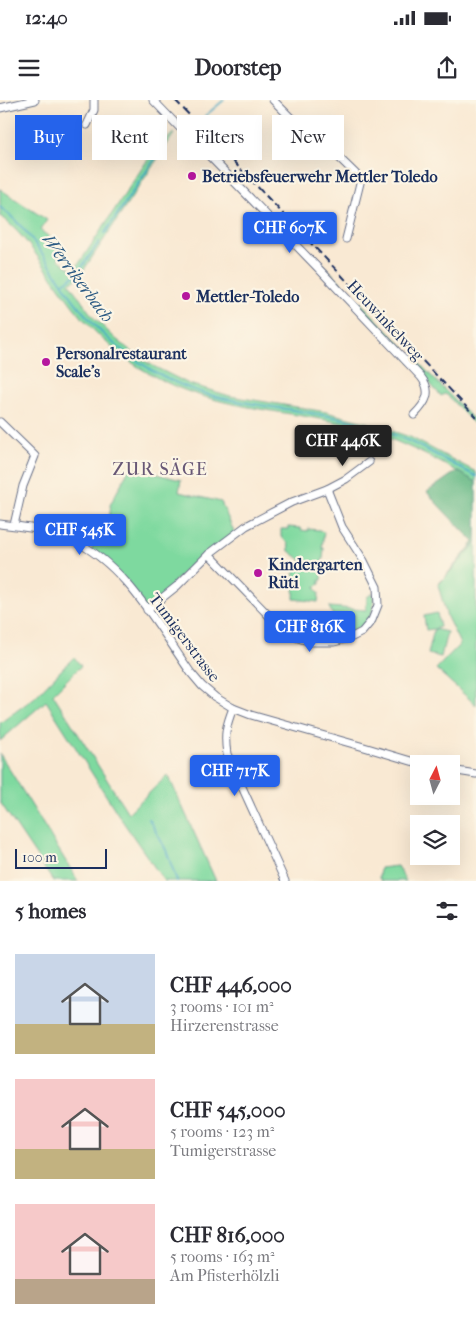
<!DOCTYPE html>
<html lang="en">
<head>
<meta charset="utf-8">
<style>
	body { margin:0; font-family:"IM FELL French Canon",serif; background:#f7f7f7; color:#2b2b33; height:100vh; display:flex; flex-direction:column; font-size:19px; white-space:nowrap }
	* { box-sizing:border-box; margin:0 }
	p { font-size:16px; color:#7c7c81 }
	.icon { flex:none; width:28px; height:28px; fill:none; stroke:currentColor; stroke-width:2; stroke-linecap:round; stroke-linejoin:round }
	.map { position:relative; height:781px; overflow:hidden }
	.sheet { display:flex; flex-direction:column; background:#fff; flex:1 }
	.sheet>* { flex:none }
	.banner { position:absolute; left:15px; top:15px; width:446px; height:45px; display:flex; gap:10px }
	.needle { width:32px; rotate:6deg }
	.buttons { position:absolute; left:410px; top:655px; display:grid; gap:10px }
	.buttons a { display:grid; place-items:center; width:50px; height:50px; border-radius:0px; background:#fff; box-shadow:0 5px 20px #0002; font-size:25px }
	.scale { position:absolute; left:15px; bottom:12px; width:92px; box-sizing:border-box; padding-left:5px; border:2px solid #1b2f5e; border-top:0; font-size:14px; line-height:18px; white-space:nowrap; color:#1b2f5e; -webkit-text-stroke:4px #fcf5e5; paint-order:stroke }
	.price { position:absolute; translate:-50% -42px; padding:0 11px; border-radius:5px; background:#2563eb; color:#fff; font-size:16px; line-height:32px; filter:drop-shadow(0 1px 2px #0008) }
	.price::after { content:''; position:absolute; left:50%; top:30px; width:15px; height:11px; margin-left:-8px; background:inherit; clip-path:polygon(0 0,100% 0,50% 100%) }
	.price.active { background:#222; color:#fff }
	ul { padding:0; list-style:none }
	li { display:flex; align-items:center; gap:15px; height:125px; padding:0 15px }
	li span { display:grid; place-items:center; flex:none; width:140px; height:100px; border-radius:0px; color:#555 }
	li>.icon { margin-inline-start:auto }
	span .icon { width:60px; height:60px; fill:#fffc; stroke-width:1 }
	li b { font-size:21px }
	h2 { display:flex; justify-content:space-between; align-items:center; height:60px; padding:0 15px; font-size:21px }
	.tag { padding:0 18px; border-radius:0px; background:#fff; box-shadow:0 5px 20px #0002; font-size:18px; line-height:45px }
	.tag.active { background:#2563eb; color:#fff }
	.status { display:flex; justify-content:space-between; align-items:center; height:35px; padding:0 25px; background:#fff; direction:ltr }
	.status svg { height:14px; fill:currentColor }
	header { display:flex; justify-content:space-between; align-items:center; height:65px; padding:0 15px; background:#fff; font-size:22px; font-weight:700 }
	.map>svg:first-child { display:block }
</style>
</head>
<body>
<div class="status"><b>12:40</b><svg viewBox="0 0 49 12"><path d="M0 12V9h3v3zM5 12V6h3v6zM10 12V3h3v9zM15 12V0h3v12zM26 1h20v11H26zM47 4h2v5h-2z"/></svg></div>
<header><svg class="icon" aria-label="menu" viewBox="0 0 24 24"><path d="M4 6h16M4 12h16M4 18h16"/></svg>Doorstep<svg class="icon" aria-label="share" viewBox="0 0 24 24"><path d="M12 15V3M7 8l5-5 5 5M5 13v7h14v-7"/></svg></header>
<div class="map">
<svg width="476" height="781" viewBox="0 0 476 781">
	<rect width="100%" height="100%" fill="#fcf5e5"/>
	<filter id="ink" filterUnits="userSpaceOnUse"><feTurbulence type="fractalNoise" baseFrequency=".02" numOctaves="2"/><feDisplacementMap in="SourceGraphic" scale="10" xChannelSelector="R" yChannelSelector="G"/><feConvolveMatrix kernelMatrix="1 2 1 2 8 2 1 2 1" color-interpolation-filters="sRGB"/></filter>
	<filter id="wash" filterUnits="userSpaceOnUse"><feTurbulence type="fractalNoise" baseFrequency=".0096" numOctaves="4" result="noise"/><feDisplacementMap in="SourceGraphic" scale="20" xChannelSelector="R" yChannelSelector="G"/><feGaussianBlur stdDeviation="1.12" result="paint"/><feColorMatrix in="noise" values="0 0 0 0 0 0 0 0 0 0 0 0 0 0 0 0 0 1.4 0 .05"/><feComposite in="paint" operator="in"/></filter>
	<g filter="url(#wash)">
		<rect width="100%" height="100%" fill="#f9e9d3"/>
		<!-- green -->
		<g fill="#7ed99f" stroke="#4c847e">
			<path d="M173 33 174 34 81 174 78 178 69 183 93 217 116 239 141 259 155 267 189 284 230 296 326 312 368 323 410 337 476 372V382C434 358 392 336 345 324 280 309 212 309 152 275 117 256 87 227 64 194 44 167 27 136 0 116V89L47 120 40 130 52 139 49 144 62 153 58 159 74 171 146 62 152 55Z"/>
			<polygon points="322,163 476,322 476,326 447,295 444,294 441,296"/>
			<path d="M130 367 181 380 179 392 221 402 235 434 203 460 200 457 174 482 177 486 147 510 123 478 91 450C98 438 113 418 110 405Z"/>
			<path d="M288 427 300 428 301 430 308 431V429L320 430 321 431 324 432 322 448H324L323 460H322L321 468H323L322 480H320V484L315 487 319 493 318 502 294 499 295 469H301V460L289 451C289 443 287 441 281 437V429H288Z"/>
			<polygon points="476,443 476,605 436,569 460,544 447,517 438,485"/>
			<path d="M373 493C376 513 368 525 349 533L335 520 329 507 366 510 367 497Z"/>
			<polygon points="437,513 440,527 434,529 447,532 441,557 428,554 434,529 426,530 424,516"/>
			<polygon points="74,557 81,566 53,594 128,713 168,675 216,781 164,781 121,719 46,601 0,641 0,623 34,598"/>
			<polygon points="0,654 78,781 53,781 0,702"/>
			<polygon points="397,766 406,781 381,781 379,778 380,768"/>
		</g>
		<!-- forest -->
		<polygon fill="#66b986" stroke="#407472" points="457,371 476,382 476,443 438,485 474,442 439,406 427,392"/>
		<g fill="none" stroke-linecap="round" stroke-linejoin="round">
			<!-- stream -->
			<g stroke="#45a8c4" stroke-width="2">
				<polyline points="205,16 224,0"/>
				<path d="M0 107C33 132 49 166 73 199 88 219 105 238 126 253 149 270 175 284 203 293 253 308 308 309 359 323 383 330 407 339 429 351 445 359 460 369 476 376"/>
				<polyline points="105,133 154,60 166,45"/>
				<polyline points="63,183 77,174 99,142"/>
				<polyline points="149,719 166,750 177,781"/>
			</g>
		</g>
	</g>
	<g filter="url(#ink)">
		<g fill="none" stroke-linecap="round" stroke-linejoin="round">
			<!-- minor casing -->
			<g stroke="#697087" stroke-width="9">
				<g id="minor">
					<path d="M153 0 179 27 188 34 318 168 421 277C433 292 426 303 414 315"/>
					<polyline points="273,0 318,45 326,45 361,79 346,139"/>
					<polyline points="0,8 35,0"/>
					<polyline points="87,25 94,10 94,0"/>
					<polyline points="0,322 35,356 23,386 14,425"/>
					<path d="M0 424C24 427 48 429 70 439 125 463 158 526 191 573L202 586 215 597 233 608 251 615 364 647 421 664"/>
					<polyline points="209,454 277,524 298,538 311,542 334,542 350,538 362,532 372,520 378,505 377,487 364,461 342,427 327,389"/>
					<polyline points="147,510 177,486 209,454 246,426 292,402 327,389 346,379 369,362"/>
					<path d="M233 608C226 626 224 634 227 654L285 781"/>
					<polyline points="451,670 476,674"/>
				</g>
			</g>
			<!-- minor -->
			<use href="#minor" stroke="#fff" stroke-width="7"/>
			<!-- rail -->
			<polyline stroke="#1b2f5e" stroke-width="2" stroke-dasharray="8 4" stroke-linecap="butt" points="175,0 476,317"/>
		</g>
	</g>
	<!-- markers -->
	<g fill="#b5179e" stroke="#fcf5e5" stroke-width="2">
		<circle cx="192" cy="76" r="5"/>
		<circle cx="186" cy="196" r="5"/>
		<circle cx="46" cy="262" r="5"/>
		<circle cx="258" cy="473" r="5"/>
	</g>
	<g text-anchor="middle" stroke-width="4.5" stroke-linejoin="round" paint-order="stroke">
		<!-- poi labels -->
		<g font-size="16" font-weight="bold" fill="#1b2f5e" stroke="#fcf5e5" text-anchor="start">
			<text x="202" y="82">Betriebsfeuerwehr Mettler Toledo</text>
			<text x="196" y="202">Mettler-Toledo</text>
			<text x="56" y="259">Personalrestaurant<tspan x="56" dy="18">Scale's</tspan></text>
			<text x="268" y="470">Kindergarten<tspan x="268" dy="18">Rüti</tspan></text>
		</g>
		<!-- street labels -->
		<g font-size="16" fill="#1b2f5e" stroke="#fcf5e5">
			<text transform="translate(386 220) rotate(47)" y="6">Heuwinkelweg</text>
			<text transform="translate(185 537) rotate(53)" y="6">Tumigerstrasse</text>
		</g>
		<!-- water labels -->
		<g font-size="18" font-style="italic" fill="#2a5982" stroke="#fcf5e5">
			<text transform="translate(78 178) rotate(53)" y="6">Werrikerbach</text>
		</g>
		<!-- neighbourhood labels -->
		<g font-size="18" letter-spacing="1" fill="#685876" stroke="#fcf5e5">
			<text x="160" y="375">ZUR SÄGE</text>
		</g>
	</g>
</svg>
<div class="buttons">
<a><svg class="needle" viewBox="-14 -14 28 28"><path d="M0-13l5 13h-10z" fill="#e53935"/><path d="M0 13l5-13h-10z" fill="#7c7c81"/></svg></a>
<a><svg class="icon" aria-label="layers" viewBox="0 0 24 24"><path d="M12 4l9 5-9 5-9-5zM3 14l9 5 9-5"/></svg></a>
</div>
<div class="scale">100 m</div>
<b class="price" style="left:290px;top:154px">CHF 607K</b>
<b class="price active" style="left:343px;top:367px">CHF 446K</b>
<b class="price" style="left:80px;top:456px">CHF 545K</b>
<b class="price" style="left:310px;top:553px">CHF 816K</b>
<b class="price" style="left:235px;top:697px">CHF 717K</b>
<div class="banner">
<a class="tag active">Buy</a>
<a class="tag">Rent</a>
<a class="tag">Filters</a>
<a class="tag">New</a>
</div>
</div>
<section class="sheet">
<h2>5 homes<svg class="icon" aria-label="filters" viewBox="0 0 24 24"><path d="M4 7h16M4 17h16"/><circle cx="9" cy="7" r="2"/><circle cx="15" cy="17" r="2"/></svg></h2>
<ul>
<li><span style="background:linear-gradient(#c9d6e8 70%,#c2b280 0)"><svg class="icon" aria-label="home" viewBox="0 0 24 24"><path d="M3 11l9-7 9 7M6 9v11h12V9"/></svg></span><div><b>CHF 446,000</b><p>3 rooms · 101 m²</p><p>Hirzerenstrasse</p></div></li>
<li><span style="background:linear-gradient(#f6c9c9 70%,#c2b280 0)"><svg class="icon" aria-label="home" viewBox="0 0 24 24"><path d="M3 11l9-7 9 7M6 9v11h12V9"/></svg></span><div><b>CHF 545,000</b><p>5 rooms · 123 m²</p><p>Tumigerstrasse</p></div></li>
<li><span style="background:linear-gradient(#f6c9c9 75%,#b9a48a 0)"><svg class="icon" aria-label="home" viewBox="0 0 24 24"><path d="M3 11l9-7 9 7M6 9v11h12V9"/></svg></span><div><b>CHF 816,000</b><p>5 rooms · 163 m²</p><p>Am Pfisterhölzli</p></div></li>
</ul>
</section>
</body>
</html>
